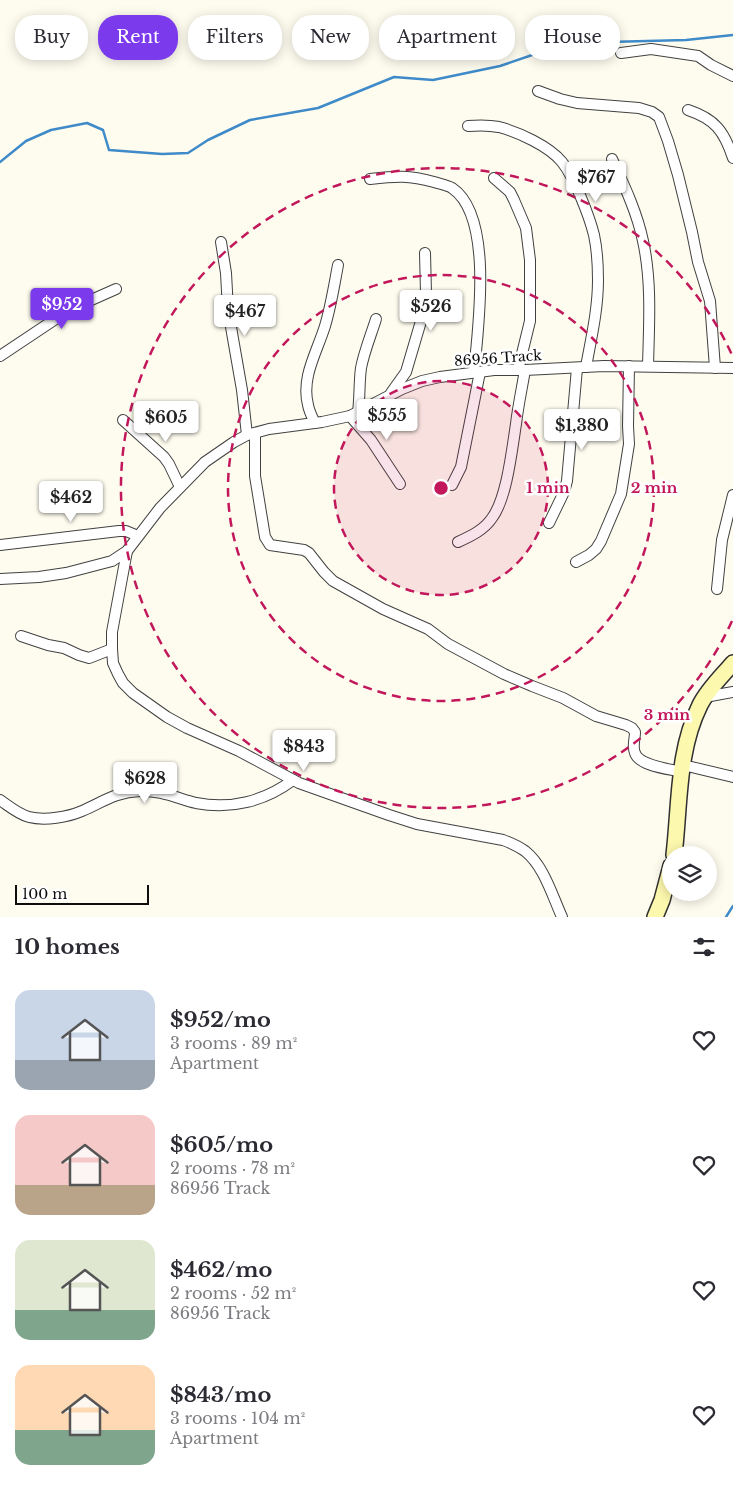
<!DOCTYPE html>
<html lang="en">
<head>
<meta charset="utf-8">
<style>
	body { margin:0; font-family:"Libre Baskerville",serif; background:#f7f7f7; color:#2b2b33; height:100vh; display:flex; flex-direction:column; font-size:19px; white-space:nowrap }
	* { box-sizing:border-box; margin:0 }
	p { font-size:16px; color:#7c7c81 }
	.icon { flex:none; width:28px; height:28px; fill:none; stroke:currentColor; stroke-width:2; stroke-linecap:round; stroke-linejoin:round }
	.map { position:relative; height:917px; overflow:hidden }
	.side { display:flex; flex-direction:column; background:#fff; flex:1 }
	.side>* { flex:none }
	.guide { position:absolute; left:15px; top:15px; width:704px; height:45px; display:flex; gap:10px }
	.controls { position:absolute; left:662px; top:846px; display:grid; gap:10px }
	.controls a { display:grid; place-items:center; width:55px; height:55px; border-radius:50%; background:#fff; box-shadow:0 2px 12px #0003; font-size:25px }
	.scale { position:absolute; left:15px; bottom:12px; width:134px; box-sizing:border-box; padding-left:5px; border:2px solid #0e0e0e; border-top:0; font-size:14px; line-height:18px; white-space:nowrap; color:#0e0e0e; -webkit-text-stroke:4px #fff; paint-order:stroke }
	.price { position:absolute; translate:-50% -42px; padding:0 11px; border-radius:5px; background:#fff; color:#222; font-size:16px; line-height:32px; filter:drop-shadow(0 1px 2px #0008) }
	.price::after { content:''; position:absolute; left:50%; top:30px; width:15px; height:11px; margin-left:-8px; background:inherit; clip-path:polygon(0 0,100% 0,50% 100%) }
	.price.current { background:#7c3aed; color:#fff }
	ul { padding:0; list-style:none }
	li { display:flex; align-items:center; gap:15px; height:125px; padding:0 15px }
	li span { display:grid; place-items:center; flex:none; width:140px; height:100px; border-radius:15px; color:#555 }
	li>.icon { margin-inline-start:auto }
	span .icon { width:60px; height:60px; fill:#fffc; stroke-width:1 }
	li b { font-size:21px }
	h2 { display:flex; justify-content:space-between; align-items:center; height:60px; padding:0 15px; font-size:21px }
	.chip { padding:0 18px; border-radius:20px; background:#fff; box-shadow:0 2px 12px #0003; font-size:18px; line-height:45px }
	.chip.current { background:#7c3aed; color:#fff }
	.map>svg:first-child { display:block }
</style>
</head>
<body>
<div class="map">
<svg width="733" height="917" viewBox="0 0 733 917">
	<rect width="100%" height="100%" fill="#fefcef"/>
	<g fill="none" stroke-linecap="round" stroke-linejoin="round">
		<!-- stream -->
		<g stroke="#3f8ac9" stroke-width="2.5">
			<polyline points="0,162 26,141 51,130 87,123 103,130 109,150 162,154 188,153 208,140 250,120 318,108 394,77 433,80 500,66 538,53 608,42 686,40 733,35"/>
			<polyline points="726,917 733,906"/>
		</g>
		<!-- street casing -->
		<g stroke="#414141" stroke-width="12">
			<g id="street">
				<polyline points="621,53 651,49 698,56 711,65 733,76"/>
				<polyline points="538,91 560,99 577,103 639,108 652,112 659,117 668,141 678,175 692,232 698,262 710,301 715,368"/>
				<path d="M688 110C715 119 724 131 733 158"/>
				<path d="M468 126C479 125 489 125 499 127 518 132 549 146 562 162 574 177 589 215 594 235 597 249 598 266 598 280 598 310 591 339 586 367"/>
				<path d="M612 159C624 185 637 212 643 241 652 282 649 325 648 366"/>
				<polyline points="494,178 510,192 514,200 526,228 530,260 530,321 518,370"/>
				<path d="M370 179C396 176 409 175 434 182 440 184 447 185 452 188 494 216 478 328 474 372"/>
				<polyline points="221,242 226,273 228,310 242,390 247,435"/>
				<polyline points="0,356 57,318 80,305 116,289"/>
				<polyline points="391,393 406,372 424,311 426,293 425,253"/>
				<path d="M358 412C360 397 359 383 361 368 364 352 371 335 376 319"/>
				<polyline points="350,416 371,440 400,484"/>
				<polyline points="123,420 164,457 169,464 180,487"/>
				<path d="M315 423C312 417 309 411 308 405 301 377 317 352 325 326 331 306 334 286 338 265"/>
				<path d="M255 433V476L265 537 270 545 304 550 309 553 324 572 333 581 383 609 428 629 448 644 504 674 532 686 563 698 596 716 626 725 632 728 635 732C635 739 632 747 635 753 639 766 670 769 682 772"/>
				<polyline points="452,485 461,467 480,372"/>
				<polyline points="549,523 564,492 567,481 577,368"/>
				<path d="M458 542C471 536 484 530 492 518 507 498 512 449 516 424 518 406 522 388 525 370"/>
				<polyline points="0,545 119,531 126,531 138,536"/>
				<path d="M127 551 112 632V649L113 663 118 674 123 683 133 693 167 717 187 728 239 751 299 783 389 815 417 824 503 840C511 843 518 846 525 851 544 866 552 895 562 917"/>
				<polyline points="576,562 589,555 596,549 601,541 621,494 629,444 628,426 629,366"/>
				<polyline points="0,579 39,577 66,573 112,561 127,551 160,508 205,462 234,442 247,435 269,429 322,422 350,416 402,389 422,381 440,377 494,370 525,370 604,366 733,368"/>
				<polyline points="717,589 722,540 733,495"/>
				<polyline points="21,636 48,645 64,648 79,655 89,658 112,649"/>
				<polyline points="705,697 733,692"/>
				<polyline points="683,765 733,777"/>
				<path d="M0 800C9 806 18 814 29 817 45 821 68 817 82 811 103 802 115 792 140 791 159 790 177 798 196 803 231 810 265 801 293 780"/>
			</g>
		</g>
		<!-- secondary casing -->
		<g stroke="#303030" stroke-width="18">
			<g id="secondary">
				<path d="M674 855C680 805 677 751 700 705 708 689 722 676 733 663"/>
				<polyline points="655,917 662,900 671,866"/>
			</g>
		</g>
		<!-- street -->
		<use href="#street" stroke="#fff" stroke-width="10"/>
		<!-- secondary -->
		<use href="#secondary" stroke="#fcf8ad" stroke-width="15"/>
	</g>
	<!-- distance rings -->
	<circle cx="441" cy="488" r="107" fill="#c2185b" fill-opacity=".12"/>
	<g fill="none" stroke="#c2185b" stroke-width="2.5" stroke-dasharray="9 6">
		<circle cx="441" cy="488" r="107"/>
		<circle cx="441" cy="488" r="213"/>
		<path d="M732 621A320 320 0 1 1 732 355"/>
	</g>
	<g text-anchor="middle" stroke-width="5" stroke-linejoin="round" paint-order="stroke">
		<!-- street labels -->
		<g font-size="14" fill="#0e0e0e" stroke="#fff">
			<text transform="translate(498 358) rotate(-4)" y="5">86956 Track</text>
		</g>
	</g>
	<circle cx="441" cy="488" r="8" fill="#c2185b" stroke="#fff" stroke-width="2.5"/>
	<g font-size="15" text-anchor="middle" font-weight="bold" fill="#c2185b" stroke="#fff" stroke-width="5" stroke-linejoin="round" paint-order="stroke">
		<text x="548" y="493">1 min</text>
		<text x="654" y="493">2 min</text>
		<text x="667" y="720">3 min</text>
	</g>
</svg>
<div class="controls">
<a><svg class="icon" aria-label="layers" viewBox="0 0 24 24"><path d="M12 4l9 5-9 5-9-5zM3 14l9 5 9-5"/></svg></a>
</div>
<div class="scale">100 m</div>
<b class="price" style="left:596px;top:203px">$767</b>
<b class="price current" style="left:62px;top:330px">$952</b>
<b class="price" style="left:431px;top:332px">$526</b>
<b class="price" style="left:245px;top:337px">$467</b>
<b class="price" style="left:387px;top:441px">$555</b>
<b class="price" style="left:166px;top:443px">$605</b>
<b class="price" style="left:582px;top:451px">$1,380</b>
<b class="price" style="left:71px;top:523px">$462</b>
<b class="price" style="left:304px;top:772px">$843</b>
<b class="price" style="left:145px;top:804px">$628</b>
<div class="guide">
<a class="chip">Buy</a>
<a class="chip current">Rent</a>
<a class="chip">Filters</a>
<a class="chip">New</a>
<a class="chip">Apartment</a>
<a class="chip">House</a>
</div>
</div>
<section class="side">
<h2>10 homes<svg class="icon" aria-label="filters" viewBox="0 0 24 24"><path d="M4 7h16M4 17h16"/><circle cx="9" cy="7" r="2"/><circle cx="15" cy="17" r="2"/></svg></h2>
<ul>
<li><span style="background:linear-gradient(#c9d6e8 70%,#9aa5b1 0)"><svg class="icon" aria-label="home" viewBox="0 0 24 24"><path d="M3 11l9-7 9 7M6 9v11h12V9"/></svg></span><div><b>$952/mo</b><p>3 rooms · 89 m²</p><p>Apartment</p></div><svg class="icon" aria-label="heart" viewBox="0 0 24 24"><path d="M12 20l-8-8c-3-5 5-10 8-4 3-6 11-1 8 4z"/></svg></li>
<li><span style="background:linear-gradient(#f6c9c9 70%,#b9a48a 0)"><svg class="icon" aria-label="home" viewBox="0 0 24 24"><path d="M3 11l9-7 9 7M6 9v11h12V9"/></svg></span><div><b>$605/mo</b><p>2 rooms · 78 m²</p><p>86956 Track</p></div><svg class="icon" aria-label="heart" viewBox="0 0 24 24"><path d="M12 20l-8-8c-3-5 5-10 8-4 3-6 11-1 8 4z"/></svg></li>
<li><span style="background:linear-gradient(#dfe7d0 70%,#7fa58c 0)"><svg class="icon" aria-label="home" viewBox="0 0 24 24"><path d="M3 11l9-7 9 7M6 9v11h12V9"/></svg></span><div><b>$462/mo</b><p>2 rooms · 52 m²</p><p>86956 Track</p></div><svg class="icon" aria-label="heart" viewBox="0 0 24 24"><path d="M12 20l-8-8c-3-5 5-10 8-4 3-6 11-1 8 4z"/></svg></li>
<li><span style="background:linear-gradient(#ffd9b3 65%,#7fa58c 0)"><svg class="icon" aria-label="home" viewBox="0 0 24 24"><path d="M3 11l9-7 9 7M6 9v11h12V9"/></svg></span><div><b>$843/mo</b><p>3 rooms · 104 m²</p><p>Apartment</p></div><svg class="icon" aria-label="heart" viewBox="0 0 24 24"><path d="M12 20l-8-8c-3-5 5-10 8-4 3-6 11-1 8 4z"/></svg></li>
</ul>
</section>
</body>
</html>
